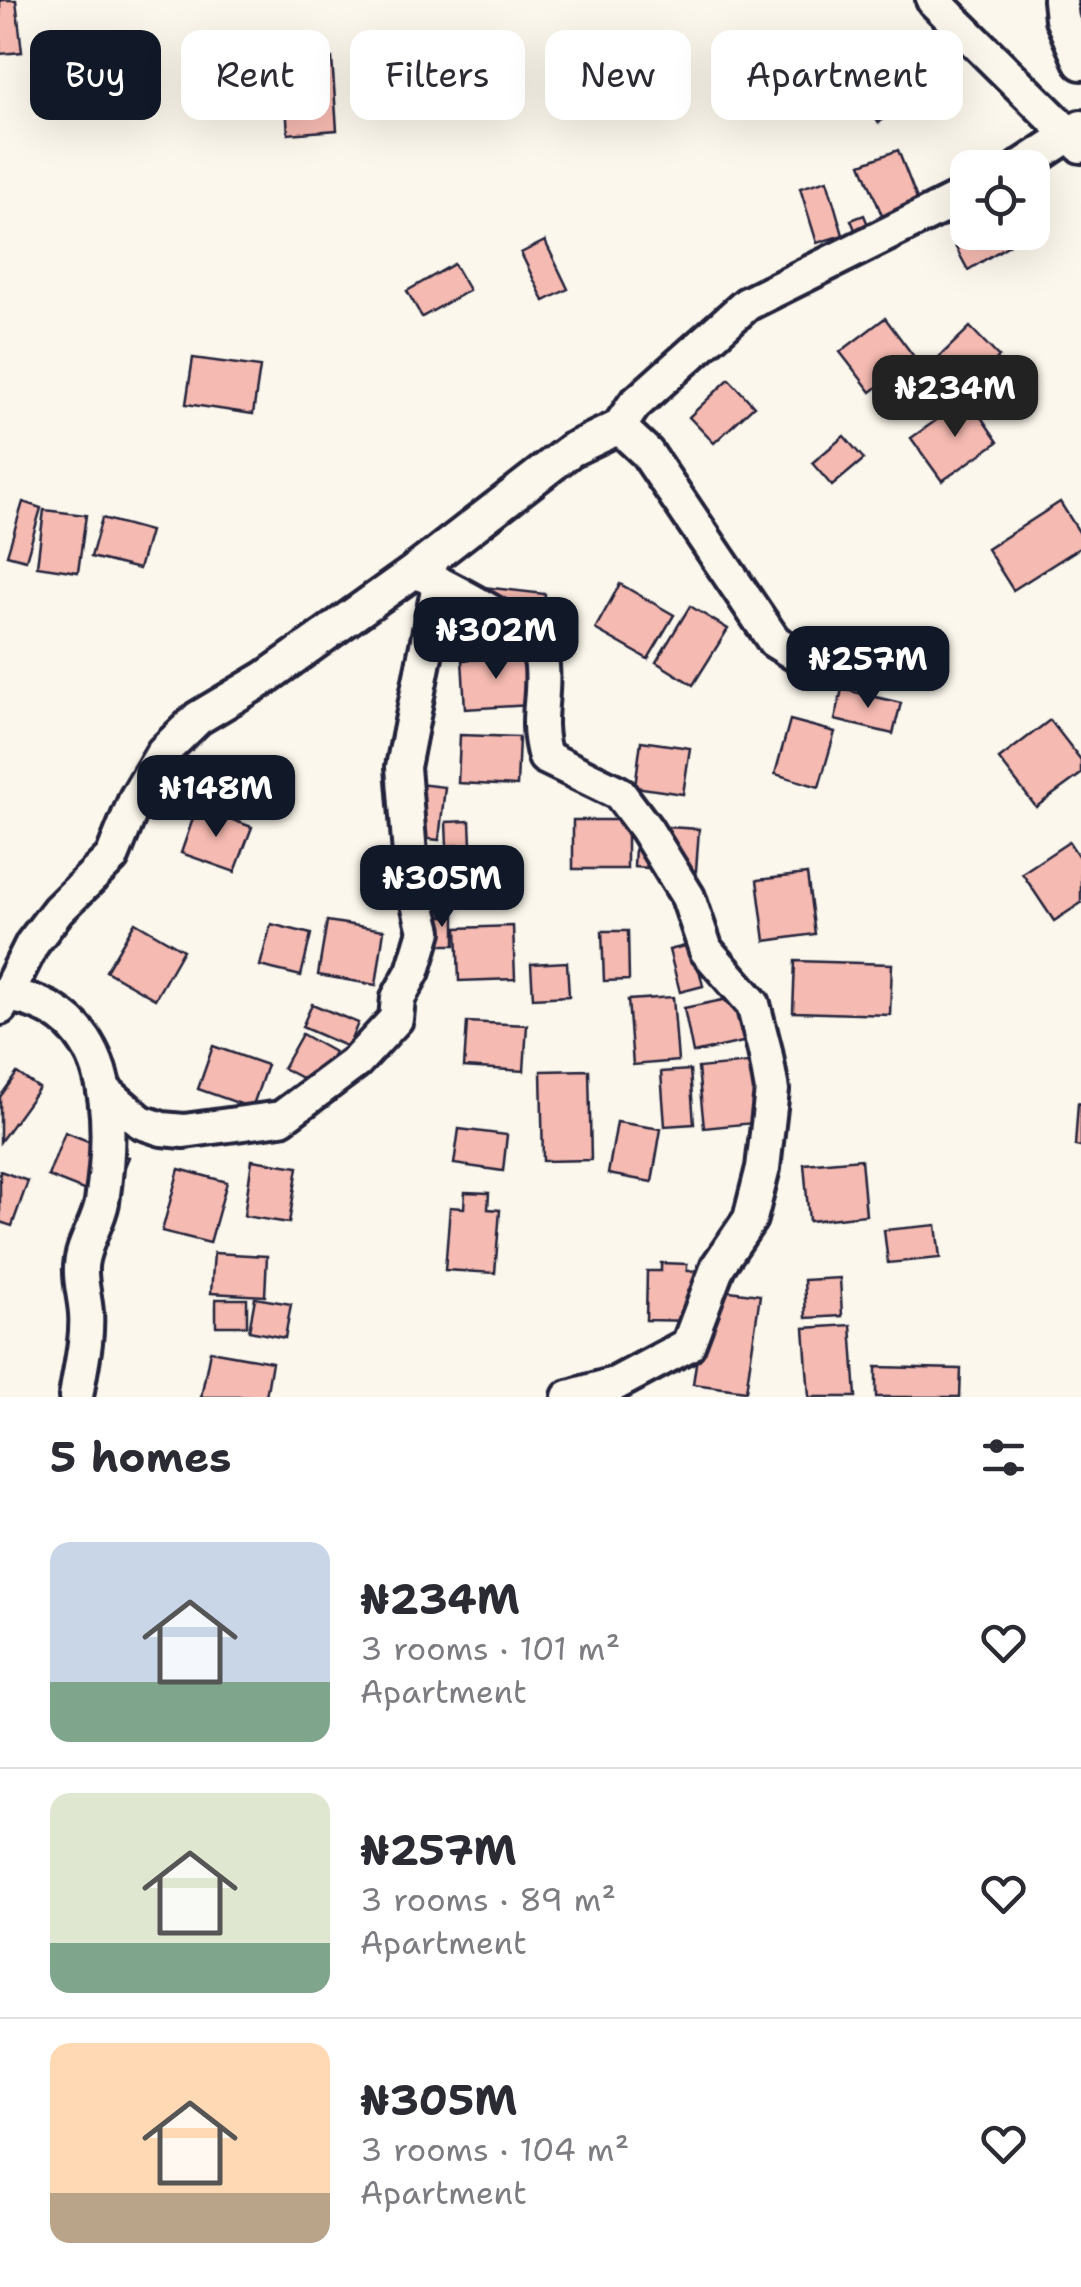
<!DOCTYPE html>
<html lang="en">
<head>
<meta charset="utf-8">
<style>
	body { margin:0; font-family:"Shantell Sans",sans-serif; background:#f2f2f3; color:#2b2b33; height:100vh; display:flex; flex-direction:column; font-size:38px; white-space:nowrap }
	* { box-sizing:border-box; margin:0 }
	p { font-size:32px; color:#7c7c81 }
	.icon { flex:none; width:55px; height:55px; fill:none; stroke:currentColor; stroke-width:2; stroke-linecap:round; stroke-linejoin:round }
	.map { position:relative; height:1397px; overflow:hidden }
	.details { display:flex; flex-direction:column; background:#fff; flex:1 }
	.details>* { flex:none }
	.banner { position:absolute; left:30px; top:30px; width:1022px; height:90px; display:flex; gap:20px }
	.tools { position:absolute; left:950px; top:150px; display:grid; gap:20px }
	.tools a { display:grid; place-items:center; width:100px; height:100px; border-radius:20px; background:#fff; box-shadow:0 10px 40px #0002; font-size:50px }
	.price { position:absolute; translate:-50% -85px; padding:0 22px; border-radius:20px; background:#111827; color:#fff; font-size:32px; line-height:65px; filter:drop-shadow(0 2px 5px #0008) }
	.price::after { content:''; position:absolute; left:50%; top:60px; width:30px; height:22px; margin-left:-15px; background:inherit; clip-path:polygon(0 0,100% 0,50% 100%) }
	.price.current { background:#222; color:#fff }
	ul { padding:0; list-style:none }
	li { display:flex; align-items:center; gap:30px; height:250px; padding:0 50px }
	li+li { border-top:2px solid #e1e1e2 }
	li span { display:grid; place-items:center; flex:none; width:280px; height:200px; border-radius:20px; color:#555 }
	li>.icon { margin-inline-start:auto }
	span .icon { width:120px; height:120px; fill:#fffc; stroke-width:1 }
	li b { font-size:42px }
	h2 { display:flex; justify-content:space-between; align-items:center; height:120px; padding:0 50px; font-size:42px }
	.pill { padding:0 35px; border-radius:20px; background:#fff; box-shadow:0 10px 40px #0002; font-size:35px; line-height:90px }
	.pill.current { background:#111827; color:#fff }
	.map>svg:first-child { display:block }
</style>
</head>
<body>
<div class="map">
<svg width="1081" height="1397" viewBox="0 0 1081 1397">
	<rect width="100%" height="100%" fill="#fbf7ec"/>
	<filter id="ink" filterUnits="userSpaceOnUse"><feTurbulence type="fractalNoise" baseFrequency=".01" numOctaves="2"/><feDisplacementMap in="SourceGraphic" scale="20" xChannelSelector="R" yChannelSelector="G"/><feConvolveMatrix kernelMatrix="1 2 1 2 8 2 1 2 1" color-interpolation-filters="sRGB"/></filter>
	<g filter="url(#ink)">
		<!-- building -->
		<g fill="#f5bab1" stroke="#22223b" stroke-width="2.5">
			<polygon points="0,0 16,0 22,52 0,54"/>
			<polygon points="414,41 417,102 360,105 356,45"/>
			<polygon points="332,58 337,130 288,134 283,62"/>
			<polygon points="891,67 913,91 879,123 857,98"/>
			<polygon points="898,150 919,204 883,218 861,164"/>
			<polygon points="827,180 843,235 817,243 800,188"/>
			<polygon points="864,215 873,237 860,242 851,220"/>
			<polygon points="978,232 1002,232 1009,245 968,270 955,246"/>
			<polygon points="545,241 568,289 544,301 521,253"/>
			<polygon points="454,264 469,290 422,317 407,291"/>
			<polygon points="885,318 915,358 871,392 840,352"/>
			<polygon points="970,327 999,357 964,390 936,360"/>
			<polygon points="193,358 260,367 253,414 186,404"/>
			<polygon points="729,379 754,406 714,443 689,417"/>
			<polygon points="968,398 998,442 942,481 911,438"/>
			<polygon points="844,436 864,459 832,486 812,463"/>
			<polygon points="23,502 41,508 26,560 7,555"/>
			<polygon points="1060,502 1081,535 1081,547 1013,590 987,549"/>
			<polygon points="44,510 86,515 78,572 37,566"/>
			<polygon points="102,518 150,531 139,569 91,557"/>
			<polygon points="620,584 674,615 648,659 595,629"/>
			<polygon points="474,586 545,594 539,643 469,635"/>
			<polygon points="690,606 728,629 693,685 656,662"/>
			<polygon points="528,656 531,705 465,709 462,660"/>
			<polygon points="842,689 901,703 893,734 835,720"/>
			<polygon points="790,720 835,732 819,787 775,774"/>
			<polygon points="1050,720 1081,760 1081,774 1036,807 999,759"/>
			<polygon points="460,735 519,737 517,786 458,783"/>
			<polygon points="641,741 690,748 683,794 635,787"/>
			<polygon points="418,784 445,787 439,840 412,837"/>
			<polygon points="197,807 252,827 235,872 181,853"/>
			<rect x="573" y="820" width="54" height="49"/>
			<polygon points="470,821 471,845 447,846 446,822"/>
			<polygon points="636,825 699,829 696,871 634,867"/>
			<polygon points="1069,842 1081,860 1081,903 1054,921 1022,873"/>
			<polygon points="807,874 815,934 765,941 757,880"/>
			<rect x="428" y="916" width="27" height="29"/>
			<polygon points="327,921 384,930 376,985 318,975"/>
			<polygon points="135,922 183,950 155,999 106,971"/>
			<polygon points="271,924 311,934 301,976 260,966"/>
			<polygon points="513,926 515,979 459,981 457,928"/>
			<polygon points="602,931 628,931 629,980 604,981"/>
			<polygon points="693,944 703,986 680,992 669,950"/>
			<polygon points="795,961 892,964 890,1015 793,1012"/>
			<polygon points="567,962 569,996 533,998 531,964"/>
			<polygon points="742,996 752,1040 693,1053 684,1008"/>
			<polygon points="673,997 678,1061 633,1065 628,1000"/>
			<polygon points="312,1004 358,1023 348,1047 302,1027"/>
			<polygon points="467,1022 527,1025 524,1071 464,1067"/>
			<polygon points="302,1034 334,1052 315,1085 283,1068"/>
			<polygon points="213,1046 267,1065 252,1108 198,1089"/>
			<polygon points="758,1062 764,1122 704,1128 698,1068"/>
			<polygon points="589,1070 591,1160 543,1161 541,1071"/>
			<polygon points="690,1070 694,1124 665,1126 661,1072"/>
			<polygon points="17,1073 39,1088 0,1142 0,1097"/>
			<polygon points="1078,1103 1081,1104 1081,1147 1075,1146"/>
			<polygon points="617,1122 661,1129 652,1182 608,1174"/>
			<polygon points="459,1129 507,1135 503,1171 454,1164"/>
			<polygon points="65,1132 129,1157 111,1201 48,1176"/>
			<polygon points="861,1159 866,1215 809,1221 804,1164"/>
			<polygon points="252,1160 298,1167 289,1223 244,1216"/>
			<polygon points="179,1169 227,1182 210,1243 162,1231"/>
			<polygon points="0,1171 28,1181 12,1226 0,1222"/>
			<polygon points="465,1192 489,1193 488,1209 500,1210 495,1273 445,1270 450,1207 464,1208"/>
			<polygon points="936,1225 940,1258 888,1263 884,1230"/>
			<polygon points="214,1253 267,1256 265,1296 211,1293"/>
			<polygon points="661,1263 687,1264 687,1271 698,1271 697,1321 646,1320 647,1271 661,1271"/>
			<polygon points="840,1278 842,1316 806,1318 804,1280"/>
			<polygon points="707,1288 760,1295 746,1391 693,1384"/>
			<polygon points="255,1298 291,1304 285,1338 249,1331"/>
			<rect x="216" y="1299" width="31" height="27"/>
			<polygon points="851,1325 856,1397 809,1397 804,1328"/>
			<polygon points="210,1351 272,1362 266,1397 201,1397"/>
			<polygon points="876,1367 961,1369 960,1397 876,1397"/>
		</g>
		<g fill="none" stroke-linecap="round" stroke-linejoin="round">
			<!-- minor casing -->
			<g stroke="#22223b" stroke-width="40">
				<g id="minor">
					<polyline points="933,0 1081,146"/>
					<polyline points="1060,0 1062,19 1081,63"/>
					<polyline points="1019,168 1081,127"/>
					<polyline points="619,427 647,453 774,641 819,669"/>
					<path d="M416 570C447 591 539 626 542 666 545 701 534 719 545 757L619 793 646 829 688 897 706 950 753 1004 765 1051 772 1090 763 1168 750 1219 718 1266 688 1345 615 1384 569 1397"/>
					<path d="M6 995C114 1011 115 1114 102 1202 98 1224 82 1245 81 1267 80 1282 85 1298 86 1313 88 1340 80 1370 76 1397"/>
					<polyline points="0,1008 32,944 58,910 112,857 136,798 163,752 198,718 265,678 416,570 571,450 619,427 634,405 747,304 968,194"/>
					<polyline points="104,1090 141,1122 162,1129 184,1131 281,1118 356,1062 396,1019 398,998 413,971 425,931 412,880 403,767 439,585"/>
				</g>
			</g>
			<!-- minor -->
			<use href="#minor" stroke="#fbf7ec" stroke-width="32"/>
		</g>
	</g>
</svg>
<div class="tools">
<a><svg class="icon" aria-label="locate" viewBox="0 0 24 24"><circle cx="12" cy="12" r="6"/><path d="M12 2v4M12 18v4M2 12h4M18 12h4"/></svg></a>
</div>
<b class="price current" style="left:955px;top:440px">₦234M</b>
<b class="price" style="left:496px;top:682px">₦302M</b>
<b class="price" style="left:868px;top:711px">₦257M</b>
<b class="price" style="left:216px;top:840px">₦148M</b>
<b class="price" style="left:442px;top:930px">₦305M</b>
<div class="banner">
<a class="pill current">Buy</a>
<a class="pill">Rent</a>
<a class="pill">Filters</a>
<a class="pill">New</a>
<a class="pill">Apartment</a>
</div>
</div>
<section class="details">
<h2>5 homes<svg class="icon" aria-label="filters" viewBox="0 0 24 24"><path d="M4 7h16M4 17h16"/><circle cx="9" cy="7" r="2"/><circle cx="15" cy="17" r="2"/></svg></h2>
<ul>
<li><span style="background:linear-gradient(#c9d6e8 70%,#7fa58c 0)"><svg class="icon" aria-label="home" viewBox="0 0 24 24"><path d="M3 11l9-7 9 7M6 9v11h12V9"/></svg></span><div><b>₦234M</b><p>3 rooms · 101 m²</p><p>Apartment</p></div><svg class="icon" aria-label="heart" viewBox="0 0 24 24"><path d="M12 20l-8-8c-3-5 5-10 8-4 3-6 11-1 8 4z"/></svg></li>
<li><span style="background:linear-gradient(#dfe7d0 75%,#7fa58c 0)"><svg class="icon" aria-label="home" viewBox="0 0 24 24"><path d="M3 11l9-7 9 7M6 9v11h12V9"/></svg></span><div><b>₦257M</b><p>3 rooms · 89 m²</p><p>Apartment</p></div><svg class="icon" aria-label="heart" viewBox="0 0 24 24"><path d="M12 20l-8-8c-3-5 5-10 8-4 3-6 11-1 8 4z"/></svg></li>
<li><span style="background:linear-gradient(#ffd9b3 75%,#b9a48a 0)"><svg class="icon" aria-label="home" viewBox="0 0 24 24"><path d="M3 11l9-7 9 7M6 9v11h12V9"/></svg></span><div><b>₦305M</b><p>3 rooms · 104 m²</p><p>Apartment</p></div><svg class="icon" aria-label="heart" viewBox="0 0 24 24"><path d="M12 20l-8-8c-3-5 5-10 8-4 3-6 11-1 8 4z"/></svg></li>
</ul>
</section>
</body>
</html>
